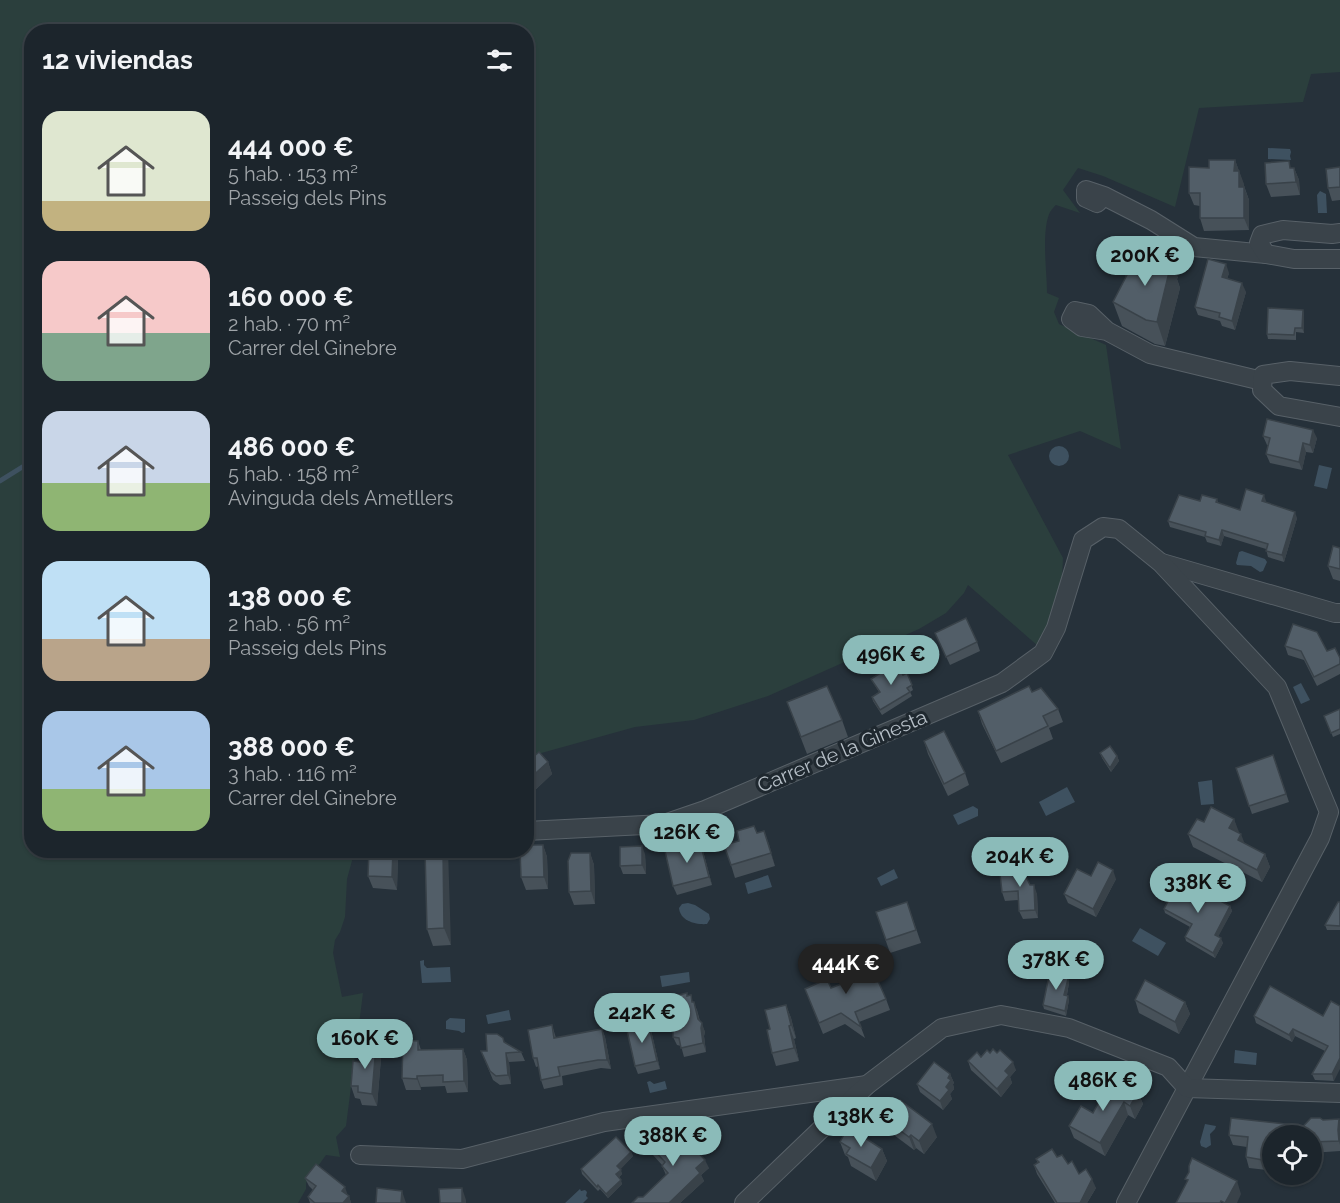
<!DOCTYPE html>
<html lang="es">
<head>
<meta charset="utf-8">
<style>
	body { margin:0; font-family:Raleway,sans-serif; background:#252d34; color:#f1f3f6; height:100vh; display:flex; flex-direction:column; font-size:22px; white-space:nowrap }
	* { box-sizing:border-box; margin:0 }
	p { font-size:20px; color:#a0a5a9 }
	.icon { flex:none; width:33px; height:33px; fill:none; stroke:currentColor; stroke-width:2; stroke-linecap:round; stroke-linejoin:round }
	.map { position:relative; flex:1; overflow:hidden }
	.side { position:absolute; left:24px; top:24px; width:510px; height:834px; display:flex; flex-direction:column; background:#1c252c; border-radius:24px; box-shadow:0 2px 4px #0004,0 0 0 2px #3a4248 }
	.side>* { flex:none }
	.tools { position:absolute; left:1262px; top:1125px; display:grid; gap:12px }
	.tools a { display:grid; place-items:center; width:60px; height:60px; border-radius:50%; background:#1c252c; box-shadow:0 2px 4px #0004,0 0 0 2px #3a4248; font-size:30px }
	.price { position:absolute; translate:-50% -51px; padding:0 14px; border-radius:21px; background:#8bbbb9; color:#111; font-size:20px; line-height:39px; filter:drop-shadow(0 2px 3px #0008) }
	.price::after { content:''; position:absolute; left:50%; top:36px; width:18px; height:14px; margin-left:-9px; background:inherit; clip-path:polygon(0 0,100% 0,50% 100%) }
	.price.current { background:#222; color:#fff }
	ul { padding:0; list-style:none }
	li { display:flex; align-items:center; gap:18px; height:150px; padding:0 18px }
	li span { display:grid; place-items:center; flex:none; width:168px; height:120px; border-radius:18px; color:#555 }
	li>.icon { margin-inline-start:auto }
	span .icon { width:72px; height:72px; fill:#fffc; stroke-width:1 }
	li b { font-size:26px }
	h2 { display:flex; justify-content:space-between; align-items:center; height:72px; padding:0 18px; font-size:26px }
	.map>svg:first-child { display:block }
</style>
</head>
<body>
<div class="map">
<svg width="1340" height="1203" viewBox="0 0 1340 1203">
	<rect width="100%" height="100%" fill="#26313a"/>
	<!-- green -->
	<path fill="#2b3f3d" d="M0 0H1340V72L1311 74 1303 102 1199 108 1175 207 1103 176 1078 168 1063 190 1080 213 1056 205C1054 206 1051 211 1050 212 1041 231 1047 272 1047 293L1059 298 1054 312 1059 324 1106 345 1121 449 1080 431 1008 455 1063 558 1062 579 1052 620 1038 646 968 585 964 593 946 613 919 629 768 696 694 720 635 727 527 757 526 32H32V850L354 851 353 857 347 879 345 917 340 932 335 940 333 953 342 997 363 993 346 1126 336 1137 340 1157 326 1155 306 1183V1189L298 1203H0Z"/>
	<!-- water -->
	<g fill="#3e5160">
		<polygon points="1268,148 1290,149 1291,152 1290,156 1291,160 1268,159"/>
		<polygon points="1320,191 1326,194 1327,213 1318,213 1317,195"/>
		<circle cx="1059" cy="456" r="10"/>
		<polygon points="1319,465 1332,468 1327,489 1314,486"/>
		<polygon points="1242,551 1265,559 1267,562 1263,571 1260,572 1251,566 1237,565 1236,563 1239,552"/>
		<polygon points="1301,683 1310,700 1301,704 1293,687"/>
		<polygon points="1212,780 1214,804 1201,805 1198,782"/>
		<polygon points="1067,787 1075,802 1046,816 1039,802"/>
		<polygon points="973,806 978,809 978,816 958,825 953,815"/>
		<polygon points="894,869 898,878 881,886 877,878"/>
		<polygon points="768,875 772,887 748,894 745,883"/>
		<path d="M688 903 695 905 709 914 710 919 707 924C696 925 680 921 679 908L682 904Z"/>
		<polygon points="1140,928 1166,943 1158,956 1132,941"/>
		<polygon points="860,946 865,949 864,956 842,965 838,955"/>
		<polygon points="424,960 424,965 427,968 450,967 451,982 422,983 420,961"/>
		<polygon points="689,972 690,982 662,987 660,976"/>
		<polygon points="509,1010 511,1020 488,1024 486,1015"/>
		<polygon points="450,1018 465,1019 465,1032 462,1033 459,1031 446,1029 446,1021"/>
		<polygon points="368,1027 387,1028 389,1034 386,1038 367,1036 365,1031"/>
		<polygon points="1235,1050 1257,1053 1256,1065 1234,1063"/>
		<polygon points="650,1081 654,1084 665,1081 667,1089 650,1093 647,1082"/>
		<polygon points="1205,1124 1216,1126 1215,1129 1210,1134 1211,1145 1206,1148 1201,1146 1200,1142"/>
		<polygon points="580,1189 581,1191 585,1190 587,1192 586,1196 588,1198 583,1203 565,1203"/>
	</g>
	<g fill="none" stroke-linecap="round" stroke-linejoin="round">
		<!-- stream -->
		<polyline stroke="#3e5160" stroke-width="5" points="0,481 32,461"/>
		<!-- street casing -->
		<g stroke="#586168" stroke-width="20">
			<g id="street">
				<polyline points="1104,196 1097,203 1086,198 1086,190 1104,196 1151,220 1194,247 1266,254"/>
				<polyline points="1340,233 1332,234 1283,230 1262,235 1259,243 1266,254 1294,259 1340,259"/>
				<polyline points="1107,331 1082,327 1071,319 1075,311 1089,314 1107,331 1150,354 1262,381"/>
				<polyline points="1340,376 1290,371 1263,375 1262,390 1279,406 1340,417"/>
				<polyline points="1162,563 1335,613 1340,613"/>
				<polyline points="526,831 664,824 705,810 1002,683 1043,653 1056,628 1083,540 1103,527 1119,529 1161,563 1277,687 1329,812 1320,838 1126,1203"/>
				<polyline points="360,1155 462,1159 604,1122 867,1085"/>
				<polyline points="744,1203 867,1085 942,1028 1001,1015 1069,1028 1168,1067 1187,1088 1340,1093"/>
			</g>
		</g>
		<!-- street -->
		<use href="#street" stroke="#3a434a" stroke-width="18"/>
	</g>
	<!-- wall -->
	<g fill="#475159">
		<polygon points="1235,160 1249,200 1249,230 1204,231 1200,218 1200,206 1194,205 1189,193 1209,168"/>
		<polygon points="1340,167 1340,200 1332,201 1328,188"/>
		<polygon points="1291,168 1294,168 1299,180 1300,195 1271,197 1266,184"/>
		<polygon points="1124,270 1178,277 1177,279 1180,288 1165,346 1155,344 1122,326 1113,302 1126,277"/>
		<polygon points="1229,273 1227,279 1246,292 1235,330 1222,326 1220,321 1198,315 1195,307"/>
		<polygon points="1303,310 1304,315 1304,333 1296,332 1296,340 1268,339 1267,334"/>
		<polygon points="1263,436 1317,438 1313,453 1306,452 1302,470 1270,463 1266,454 1268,445 1267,445"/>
		<polygon points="1217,499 1218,503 1240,510 1266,501 1265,502 1297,518 1284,562 1268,557 1266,549 1224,536 1221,546 1207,542 1205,537 1170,527 1168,521"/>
		<polygon points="1340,548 1340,581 1333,579 1328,566"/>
		<polygon points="935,633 977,642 980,651 950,665"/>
		<polygon points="1285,646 1327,651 1340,658 1340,674 1317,686 1304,660 1288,655"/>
		<polygon points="907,673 913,690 910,692 912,696 882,715 873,701 872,697 879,692 871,679 903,675"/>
		<polygon points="1032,692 1058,709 1063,722 1049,728 1053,739 1001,763 982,724 978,711"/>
		<polygon points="787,702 842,720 848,737 807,754"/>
		<polygon points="1340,709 1340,734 1333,737 1324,716"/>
		<polygon points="924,741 965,773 969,785 948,796 928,754"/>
		<polygon points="1100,753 1117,756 1119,761 1111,772 1102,758"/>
		<polygon points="1273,755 1289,802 1252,814 1236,768"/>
		<polygon points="548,762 552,774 531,794 529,792 526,794 526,763"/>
		<polygon points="1234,819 1238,833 1244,843 1265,854 1270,867 1262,882 1193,847 1188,834 1204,822"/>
		<polygon points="764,831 775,866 735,878 731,865 739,841 757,833"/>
		<polygon points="543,845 547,857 548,889 526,890 521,877"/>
		<polygon points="393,850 397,850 398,853 397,890 373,888 368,876"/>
		<polygon points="425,850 451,945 433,946 427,929"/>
		<polygon points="703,851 712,885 677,895 673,886"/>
		<polygon points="590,853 594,865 595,904 574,905 569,892"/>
		<polygon points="645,854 646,874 623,874 620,866"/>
		<polygon points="1091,876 1116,879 1096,917 1068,903 1064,894"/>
		<polygon points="1030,885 1037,894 1038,918 1023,919 1019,911 1019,900 1005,901 1002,892"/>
		<polygon points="907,902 921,943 890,953 876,912"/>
		<polygon points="1340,902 1340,930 1327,930 1325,925"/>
		<polygon points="1230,906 1232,911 1218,936 1223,943 1215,958 1186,941 1185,937 1190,927 1165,913 1164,909"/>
		<polygon points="850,970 886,999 890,1010 859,1022 865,1038 845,1024 823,1034 805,989 831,988 854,979"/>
		<polygon points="1068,979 1069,983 1067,995 1069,1000 1066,1016 1044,1009 1043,1005"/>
		<polygon points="688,996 693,1002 697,1010 700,1021 705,1032 704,1036 706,1052 684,1057 681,1046 677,1045 673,1037"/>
		<polygon points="1135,1000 1185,1002 1190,1014 1179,1034 1139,1013"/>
		<polygon points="786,1005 791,1018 796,1038 794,1039 799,1061 776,1066 772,1053 770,1029"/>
		<polygon points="1254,1016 1323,1016 1334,1081 1315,1080 1312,1074 1325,1051 1295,1036 1292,1042 1256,1023"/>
		<polygon points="648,1021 651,1030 660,1069 638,1074 635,1066"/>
		<polygon points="552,1025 556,1038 602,1029 605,1037 611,1069 601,1068 562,1076 563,1085 544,1089 541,1080 539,1066 536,1067 533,1058"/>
		<polygon points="418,1041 421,1050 463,1049 467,1060 468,1092 447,1093 445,1086 421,1087 421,1090 406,1090 402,1078"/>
		<polygon points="505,1043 521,1052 525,1061 509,1062 511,1084 500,1085 493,1080 481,1051 487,1051"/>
		<polygon points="990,1053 1016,1070 1010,1077 1012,1083 1001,1097 971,1070 968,1061"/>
		<polygon points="381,1058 377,1106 362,1105 360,1099 355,1098 351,1086"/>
		<polygon points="950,1074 954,1083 953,1084 954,1089 950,1094 952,1099 943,1110 920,1092 917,1084"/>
		<polygon points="1138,1092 1143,1104 1135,1119 1128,1115 1105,1156 1074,1138 1069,1126 1093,1113"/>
		<polygon points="886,1120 937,1137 924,1154 916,1148 914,1150 890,1132"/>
		<polygon points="1323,1120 1340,1121 1340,1151 1311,1153 1311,1136 1272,1136 1272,1150 1269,1150 1267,1170 1249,1168 1246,1157 1247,1147 1233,1145 1229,1135 1294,1125 1297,1133"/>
		<polygon points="840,1142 882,1149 887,1161 876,1181 851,1166 848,1157 845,1155"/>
		<polygon points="650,1146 709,1168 701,1175 704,1181 680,1203 643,1197 666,1175 662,1166 662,1165 653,1155"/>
		<polygon points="631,1152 633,1156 620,1169 622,1174 619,1177 622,1184 608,1198 600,1189 598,1191 582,1174 581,1169"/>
		<polygon points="1057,1157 1068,1164 1096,1188 1087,1203 1055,1203 1037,1174 1034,1165 1038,1163 1036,1159"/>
		<polygon points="305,1178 349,1196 351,1203 310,1203 308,1197 313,1190 309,1186"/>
	</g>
	<!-- shaded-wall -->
	<g fill="#394249">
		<polygon points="1235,160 1244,184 1243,200 1234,171"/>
		<polygon points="1294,168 1299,180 1300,195 1296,182"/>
		<polygon points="1244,187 1249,200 1249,230 1244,218"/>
		<polygon points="1169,253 1178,277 1177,279 1180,288 1165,346 1157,322 1165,261"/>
		<polygon points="1226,264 1229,273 1225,286 1222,277"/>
		<polygon points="1242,283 1246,292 1235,330 1232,321"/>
		<polygon points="1303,310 1304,315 1304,333 1302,328"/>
		<polygon points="1313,430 1317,438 1313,453 1310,445"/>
		<polygon points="1303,443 1306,452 1302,470 1299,462"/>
		<polygon points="1264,495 1266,501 1264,507 1262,501"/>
		<polygon points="1295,512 1297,518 1284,562 1282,555"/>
		<polygon points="1222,530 1224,536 1221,546 1219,540"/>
		<polygon points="1117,756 1119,761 1111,772 1110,768"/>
		<polygon points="548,762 552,774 531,794 527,781"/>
		<polygon points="526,784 529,792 526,794"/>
		<polygon points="1234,819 1239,832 1234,841 1229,828"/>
		<polygon points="764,831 769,844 775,866 771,853"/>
		<polygon points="1241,834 1246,847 1238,840"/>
		<polygon points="700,842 703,851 712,885 709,877"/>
		<polygon points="543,845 547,857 548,889 544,877"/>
		<polygon points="642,846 645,854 646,874 642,865"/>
		<polygon points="393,850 397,850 398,853 397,890 392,877"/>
		<polygon points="443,850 448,850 451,945 444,928"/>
		<polygon points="590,853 594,865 595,904 591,891"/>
		<polygon points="1265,854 1270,867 1262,882 1257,870"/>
		<polygon points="1113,870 1116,879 1096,917 1093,909"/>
		<polygon points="1034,885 1037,894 1038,918 1035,910"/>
		<polygon points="1230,906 1232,911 1217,939 1215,935"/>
		<polygon points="1221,938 1223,943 1215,958 1213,953"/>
		<polygon points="1068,979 1069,983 1066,999 1064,995"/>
		<polygon points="1068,996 1069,1000 1066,1016 1065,1011"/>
		<polygon points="694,1002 701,1027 702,1023 705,1032 704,1036 706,1052 703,1043"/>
		<polygon points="1185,1002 1190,1014 1179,1034 1175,1022"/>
		<polygon points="786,1005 791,1018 796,1038 791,1025"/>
		<polygon points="648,1021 651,1030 660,1069 657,1061"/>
		<polygon points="789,1026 794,1039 799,1061 794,1048"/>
		<polygon points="602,1029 605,1037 611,1069 607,1060"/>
		<polygon points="1293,1029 1295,1036 1292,1042 1289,1035"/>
		<polygon points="376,1046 381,1058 377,1106 372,1094"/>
		<polygon points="463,1049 467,1060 468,1092 464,1081"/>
		<polygon points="506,1053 509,1062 511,1084 508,1075"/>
		<polygon points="1340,1058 1340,1069 1334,1081 1332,1074"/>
		<polygon points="1013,1062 1016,1070 1010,1077 1012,1083 1001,1097 997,1089 1005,1071"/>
		<polygon points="950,1074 954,1083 953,1084 954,1089 950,1094 952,1099 943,1110 940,1101 946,1087 948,1078"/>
		<polygon points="417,1076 421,1087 421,1090 417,1079"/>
		<polygon points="1138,1092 1143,1104 1135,1119 1130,1106"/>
		<polygon points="1124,1102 1128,1115 1105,1156 1100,1143"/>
		<polygon points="1339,1119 1340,1121 1340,1145 1339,1141 1338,1130"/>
		<polygon points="932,1124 937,1137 924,1154 919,1141"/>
		<polygon points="911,1135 916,1148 914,1150 909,1137"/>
		<polygon points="1265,1140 1269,1150 1267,1170 1263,1160"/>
		<polygon points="882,1149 887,1161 876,1181 871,1168"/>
		<polygon points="631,1152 633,1156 619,1171 617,1166"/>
		<polygon points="705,1160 709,1168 701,1175 704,1181 680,1203 669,1203 696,1168"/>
		<polygon points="621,1170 622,1174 617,1179 616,1174"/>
		<polygon points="1092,1179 1096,1188 1087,1203 1080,1203"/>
		<polygon points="621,1180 622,1184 608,1198 606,1194"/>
		<polygon points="1237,1181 1241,1194 1237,1203 1225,1203"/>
		<polygon points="345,1187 348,1196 342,1191"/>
		<polygon points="462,1188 466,1200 466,1203 462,1203"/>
		<polygon points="402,1191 406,1203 401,1203"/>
		<polygon points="349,1196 351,1203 343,1203"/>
	</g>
	<!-- building -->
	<g fill="#525e68" stroke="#394249" stroke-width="1.5">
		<polygon points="1209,160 1235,160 1234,171 1239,171 1239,187 1244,187 1244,218 1200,218 1200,193 1189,193 1189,167 1209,168"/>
		<polygon points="1289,161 1290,168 1294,168 1296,182 1266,184 1265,163"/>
		<polygon points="1340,167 1340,187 1328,188 1326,169"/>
		<polygon points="1157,247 1169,253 1165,261 1171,264 1157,322 1146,320 1113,302 1128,273 1124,270 1129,258 1145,268"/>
		<polygon points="1208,259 1226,264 1222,277 1242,283 1232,321 1219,317 1220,313 1195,307"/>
		<polygon points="1268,308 1303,310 1302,328 1295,328 1294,335 1267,334"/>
		<polygon points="1267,419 1313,430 1310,445 1303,443 1299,462 1266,454 1270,438 1263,436"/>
		<polygon points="1246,489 1264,495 1262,501 1295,512 1282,555 1266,551 1268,544 1222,530 1219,540 1205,536 1206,532 1168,521 1179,495 1200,501 1202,495 1217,499 1216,502 1240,510"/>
		<polygon points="1333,546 1340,548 1340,569 1328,566"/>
		<polygon points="966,618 977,642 946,657 935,633"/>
		<polygon points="1293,624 1317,632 1327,651 1335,648 1340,658 1340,664 1314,677 1301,651 1285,646"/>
		<polygon points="896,663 903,675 907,673 912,685 907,688 910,692 880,710 872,697 880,692 871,679"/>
		<polygon points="827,686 842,720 801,737 787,702"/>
		<polygon points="1029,686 1032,692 1041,688 1058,709 1043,716 1048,726 996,751 978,711"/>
		<polygon points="1340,709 1340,729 1331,733 1324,716"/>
		<polygon points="944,731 965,773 944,784 924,741"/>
		<polygon points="1110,746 1117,756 1110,768 1100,753"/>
		<polygon points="539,752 548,762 527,781 526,763"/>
		<polygon points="1273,755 1286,794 1249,806 1236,768"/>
		<polygon points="1211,807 1234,819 1229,828 1241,834 1238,840 1265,854 1257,870 1188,834 1197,819 1204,822"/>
		<polygon points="754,826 757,833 764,831 771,853 731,865 724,845 739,841 737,831"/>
		<polygon points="700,842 709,877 673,886 665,851"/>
		<polygon points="526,845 543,845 544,877 521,877 520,850 526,850"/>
		<polygon points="642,846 642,865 620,866 620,847"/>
		<polygon points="369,850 393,850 392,877 368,876"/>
		<polygon points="425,850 443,850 444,928 427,929"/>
		<polygon points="571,853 590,853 591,891 569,892 568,861"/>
		<polygon points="1016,856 1030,885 1034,885 1035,910 1019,911 1018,891 1002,892 1000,874 1016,873"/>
		<polygon points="1098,862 1113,870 1093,909 1064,894 1077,869 1091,876"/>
		<polygon points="1180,879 1230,906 1215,935 1221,938 1213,953 1185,937 1192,924 1164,909"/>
		<polygon points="907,902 916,930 886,940 876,912"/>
		<polygon points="1338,902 1340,902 1340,926 1325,925"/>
		<polygon points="870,963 886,999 855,1012 861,1027 841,1013 819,1023 805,989 827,979 831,988 854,979 850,970"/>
		<polygon points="1050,971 1064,974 1068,979 1064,995 1068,996 1065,1011 1043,1005"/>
		<polygon points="1145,980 1185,1002 1175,1022 1135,1000"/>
		<polygon points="1270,986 1323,1016 1331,1001 1340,1006 1340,1058 1332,1074 1312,1074 1328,1046 1293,1029 1289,1035 1254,1016"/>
		<polygon points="687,993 687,996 691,995 692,1002 694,1002 698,1019 702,1023 701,1028 703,1043 681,1048 679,1038 673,1037 673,1018 671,999 674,999 674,996"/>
		<polygon points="786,1005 791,1025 789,1026 794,1048 772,1053 767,1030 770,1029 765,1010"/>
		<polygon points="648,1021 657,1061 635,1066 626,1026"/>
		<polygon points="552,1025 554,1038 602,1029 607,1060 598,1060 558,1067 560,1076 541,1080 537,1058 533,1058 528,1030"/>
		<polygon points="486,1034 497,1034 503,1038 504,1042 521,1052 506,1053 508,1075 496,1076 490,1071 481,1051 487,1051"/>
		<polygon points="403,1040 418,1041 418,1050 463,1049 464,1081 443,1082 443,1075 417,1076 417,1079 402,1078"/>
		<polygon points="361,1044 376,1046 372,1094 358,1092 358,1086 351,1086 353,1061 360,1062"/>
		<polygon points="993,1049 997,1053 1000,1050 1013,1062 1005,1071 1009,1075 997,1089 968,1061 977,1052 981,1057 987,1050 990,1053"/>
		<polygon points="934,1062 950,1074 948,1078 951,1080 946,1087 949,1090 940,1101 917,1084"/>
		<polygon points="1111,1080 1138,1092 1130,1106 1124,1102 1100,1143 1069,1126 1081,1106 1093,1113"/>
		<polygon points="900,1100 932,1124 919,1141 911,1135 909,1137 886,1120"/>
		<polygon points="1231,1118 1294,1125 1294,1136 1272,1136 1272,1140 1265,1140 1263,1160 1246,1157 1248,1137 1229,1135"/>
		<polygon points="1311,1118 1320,1118 1323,1120 1339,1119 1338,1130 1339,1141 1311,1142 1311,1136 1294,1136"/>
		<polygon points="672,1125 705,1160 696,1168 700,1173 669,1203 632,1203 638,1197 643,1197 668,1173 662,1166 665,1162 650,1146"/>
		<polygon points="848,1127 882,1149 871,1168 846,1154 850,1148 840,1142"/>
		<polygon points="616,1137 631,1152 617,1166 621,1170 616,1174 621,1180 606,1194 598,1185 597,1187 581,1169"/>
		<polygon points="1052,1149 1057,1157 1062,1155 1068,1164 1072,1161 1079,1174 1086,1169 1092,1179 1080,1203 1057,1203 1034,1165 1039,1162 1036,1159"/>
		<polygon points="1192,1158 1237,1181 1225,1203 1221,1201 1220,1203 1176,1203 1188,1180 1185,1179 1189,1172 1189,1166"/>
		<polygon points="316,1164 345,1187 342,1191 349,1196 343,1203 315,1203 308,1197 316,1186 305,1178"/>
		<polygon points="377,1188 402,1191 401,1203 376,1203"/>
		<polygon points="462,1188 462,1203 440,1203 439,1189"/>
	</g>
	<g text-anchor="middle" stroke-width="6" stroke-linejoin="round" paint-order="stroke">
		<!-- street labels -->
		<g font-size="20" fill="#b5bec6" stroke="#1f282f">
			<text transform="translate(842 751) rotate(-23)" y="7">Carrer de la Ginesta</text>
		</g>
	</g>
</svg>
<div class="tools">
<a><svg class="icon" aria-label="locate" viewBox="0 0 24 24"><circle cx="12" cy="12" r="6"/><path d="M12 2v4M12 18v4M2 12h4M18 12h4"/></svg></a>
</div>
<b class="price" style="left:1145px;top:287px">200K €</b>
<b class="price" style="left:891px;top:686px">496K €</b>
<b class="price" style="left:687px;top:864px">126K €</b>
<b class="price" style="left:1020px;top:888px">204K €</b>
<b class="price" style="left:1198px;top:914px">338K €</b>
<b class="price" style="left:1056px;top:991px">378K €</b>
<b class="price current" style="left:846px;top:995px">444K €</b>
<b class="price" style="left:642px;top:1044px">242K €</b>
<b class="price" style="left:365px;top:1070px">160K €</b>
<b class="price" style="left:1103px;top:1112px">486K €</b>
<b class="price" style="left:861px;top:1148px">138K €</b>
<b class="price" style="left:673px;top:1167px">388K €</b>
<section class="side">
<h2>12 viviendas<svg class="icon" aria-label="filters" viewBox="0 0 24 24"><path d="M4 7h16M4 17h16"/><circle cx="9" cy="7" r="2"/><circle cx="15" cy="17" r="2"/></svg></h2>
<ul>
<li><span style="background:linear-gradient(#dfe7d0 75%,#c2b280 0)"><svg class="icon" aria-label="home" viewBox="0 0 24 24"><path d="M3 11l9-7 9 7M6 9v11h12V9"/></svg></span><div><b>444 000 €</b><p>5 hab. · 153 m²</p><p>Passeig dels Pins</p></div></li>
<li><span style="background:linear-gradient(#f6c9c9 60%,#7fa58c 0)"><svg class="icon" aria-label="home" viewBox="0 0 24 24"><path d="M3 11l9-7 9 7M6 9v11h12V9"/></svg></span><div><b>160 000 €</b><p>2 hab. · 70 m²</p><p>Carrer del Ginebre</p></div></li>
<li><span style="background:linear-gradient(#c9d6e8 60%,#8fb573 0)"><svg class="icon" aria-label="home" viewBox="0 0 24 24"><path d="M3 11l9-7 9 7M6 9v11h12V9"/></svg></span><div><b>486 000 €</b><p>5 hab. · 158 m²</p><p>Avinguda dels Ametllers</p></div></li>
<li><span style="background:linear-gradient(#bfe0f5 65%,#b9a48a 0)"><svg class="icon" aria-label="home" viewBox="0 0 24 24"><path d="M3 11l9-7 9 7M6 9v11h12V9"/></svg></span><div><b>138 000 €</b><p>2 hab. · 56 m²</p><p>Passeig dels Pins</p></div></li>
<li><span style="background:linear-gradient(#a9c7e8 65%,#8fb573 0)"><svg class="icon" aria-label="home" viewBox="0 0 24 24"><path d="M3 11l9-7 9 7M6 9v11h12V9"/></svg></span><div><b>388 000 €</b><p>3 hab. · 116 m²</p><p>Carrer del Ginebre</p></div></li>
</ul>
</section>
</div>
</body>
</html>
